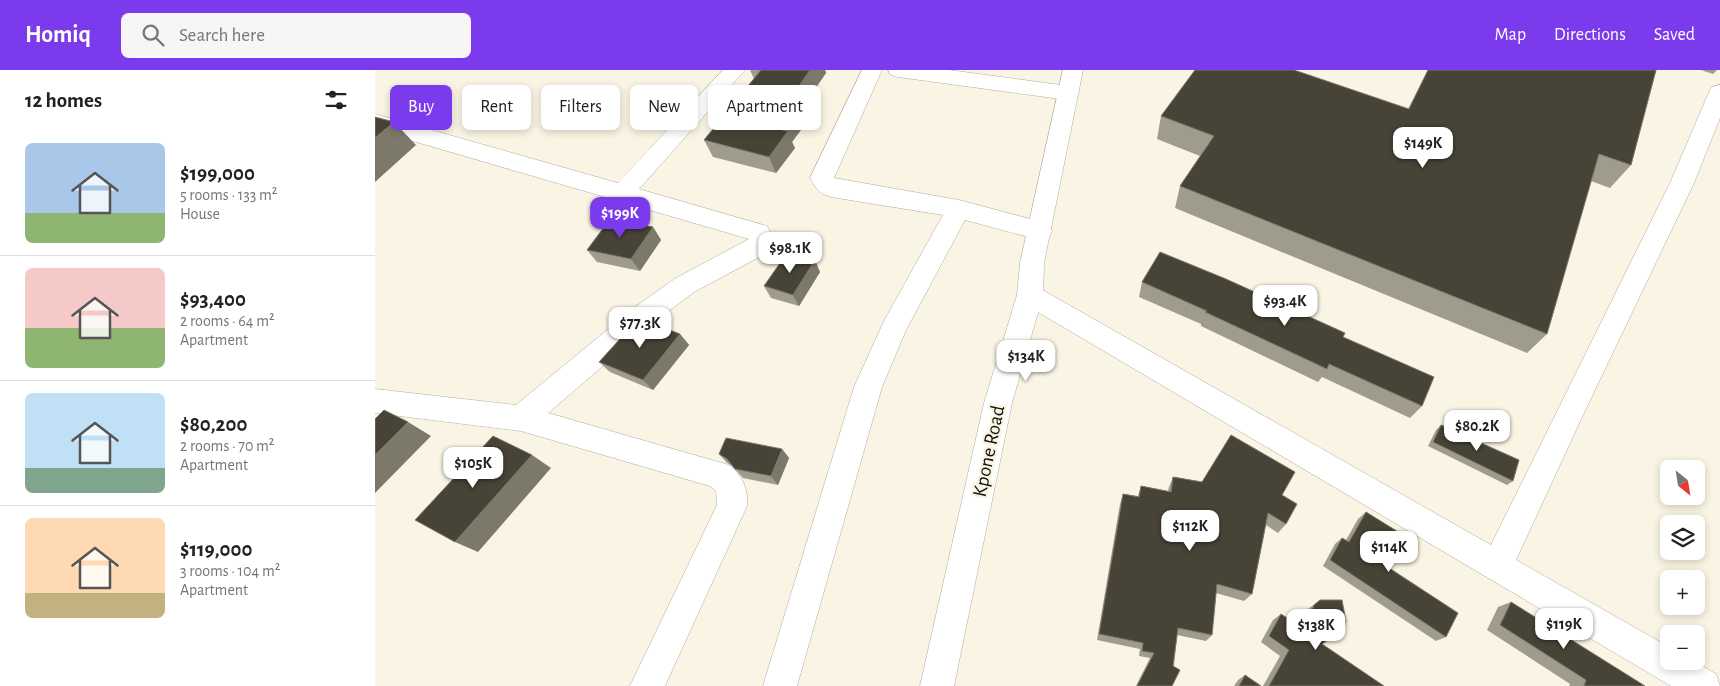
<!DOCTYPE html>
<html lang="en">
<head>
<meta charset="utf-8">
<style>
	body { margin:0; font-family:"Alegreya Sans",sans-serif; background:#f6f6f6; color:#222; height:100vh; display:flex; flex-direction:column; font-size:19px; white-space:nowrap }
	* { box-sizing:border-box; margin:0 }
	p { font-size:16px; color:#767676 }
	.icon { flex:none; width:28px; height:28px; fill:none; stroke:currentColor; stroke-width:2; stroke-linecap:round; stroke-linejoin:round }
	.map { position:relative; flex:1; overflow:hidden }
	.drawer { display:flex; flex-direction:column; background:#fff; width:375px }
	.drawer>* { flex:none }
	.top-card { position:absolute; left:15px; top:15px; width:475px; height:45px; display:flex; gap:10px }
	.needle { width:32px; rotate:150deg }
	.fabs { position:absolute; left:1285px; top:390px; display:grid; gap:10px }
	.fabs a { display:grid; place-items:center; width:45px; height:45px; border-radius:8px; background:#fff; box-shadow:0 2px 8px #0003; font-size:25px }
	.price { position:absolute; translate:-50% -42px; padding:0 11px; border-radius:10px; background:#fff; color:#222; font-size:16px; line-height:32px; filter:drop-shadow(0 1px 2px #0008) }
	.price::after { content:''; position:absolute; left:50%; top:30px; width:15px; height:11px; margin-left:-8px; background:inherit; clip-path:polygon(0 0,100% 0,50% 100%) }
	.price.current { background:#7c3aed; color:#fff }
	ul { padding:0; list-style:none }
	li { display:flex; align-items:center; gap:15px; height:125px; padding:0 25px }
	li+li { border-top:1px solid #e0e0e0 }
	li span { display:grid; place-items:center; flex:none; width:140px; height:100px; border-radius:8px; color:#555 }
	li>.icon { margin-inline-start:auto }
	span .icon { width:60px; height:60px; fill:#fffc; stroke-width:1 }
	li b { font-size:21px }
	h2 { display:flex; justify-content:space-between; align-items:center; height:60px; padding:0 25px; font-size:21px }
	.tag { padding:0 18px; border-radius:8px; background:#fff; box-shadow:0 2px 8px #0003; font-size:18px; line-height:45px }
	.tag.current { background:#7c3aed; color:#fff }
	header { display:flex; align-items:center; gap:30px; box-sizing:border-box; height:70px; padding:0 25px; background:#7c3aed; color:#fff }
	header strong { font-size:24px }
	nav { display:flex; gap:28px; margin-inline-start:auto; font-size:18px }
	.search { width:350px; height:45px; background:#f6f6f6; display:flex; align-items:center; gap:12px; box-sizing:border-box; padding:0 18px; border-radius:8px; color:#767676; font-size:19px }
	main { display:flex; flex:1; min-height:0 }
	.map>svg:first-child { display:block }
</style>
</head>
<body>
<header>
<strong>Homiq</strong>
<div class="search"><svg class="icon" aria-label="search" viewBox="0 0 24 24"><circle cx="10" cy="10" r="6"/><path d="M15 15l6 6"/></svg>Search here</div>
<nav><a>Map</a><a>Directions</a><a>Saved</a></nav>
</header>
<main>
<section class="drawer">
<h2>12 homes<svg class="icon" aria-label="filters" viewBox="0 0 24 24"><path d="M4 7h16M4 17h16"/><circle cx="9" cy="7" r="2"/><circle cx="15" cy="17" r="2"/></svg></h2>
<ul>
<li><span style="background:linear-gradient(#a9c7e8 70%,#8fb573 0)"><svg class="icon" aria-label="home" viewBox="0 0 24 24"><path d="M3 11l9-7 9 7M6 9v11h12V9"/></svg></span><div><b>$199,000</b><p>5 rooms · 133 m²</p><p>House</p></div></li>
<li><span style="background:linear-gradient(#f6c9c9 60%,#8fb573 0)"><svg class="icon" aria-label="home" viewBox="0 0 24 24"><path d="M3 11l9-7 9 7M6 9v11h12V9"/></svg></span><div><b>$93,400</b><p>2 rooms · 64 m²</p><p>Apartment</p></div></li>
<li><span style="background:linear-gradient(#bfe0f5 75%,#7fa58c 0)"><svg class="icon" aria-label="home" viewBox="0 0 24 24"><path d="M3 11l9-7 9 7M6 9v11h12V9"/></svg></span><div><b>$80,200</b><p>2 rooms · 70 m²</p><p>Apartment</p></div></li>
<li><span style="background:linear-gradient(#ffd9b3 75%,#c2b280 0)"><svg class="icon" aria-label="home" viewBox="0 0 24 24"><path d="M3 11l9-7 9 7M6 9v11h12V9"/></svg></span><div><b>$119,000</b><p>3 rooms · 104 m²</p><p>Apartment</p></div></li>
</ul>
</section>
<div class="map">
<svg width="1345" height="616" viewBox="0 0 1345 616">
	<rect width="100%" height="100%" fill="#f9f4e3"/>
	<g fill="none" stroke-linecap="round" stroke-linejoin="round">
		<!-- minor casing -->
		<g stroke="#b0ab9c" stroke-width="1">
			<g id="minor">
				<path d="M348 0H370L264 119 392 156 399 169 392 183 319 222 278 253 173 343 354 395C367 405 374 420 372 436L290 616H255L342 435 341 421 335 416 146 361 0 343V319L141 335 260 237 301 208 374 169 0 60V44L243 113Z"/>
				<path d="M487 0H507L459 108 584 130 674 154 677 161 674 168 665 170 590 150 531 260 507 317 422 616H388L479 317 509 251 568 145 456 127C444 123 441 119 435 108Z"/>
				<polygon points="513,0 574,0 693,16 701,18 704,23 701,28 693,30 523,7 516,5"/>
				<polygon points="1345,15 1345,48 1319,113 1208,345 1141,490 1294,577 1294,591 1319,591 1341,604 1345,616 1296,616 646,232 642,225 646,218 655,215 664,218 1116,475 1295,113 1334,22 1337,17"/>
			</g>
		</g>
		<!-- major casing -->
		<g stroke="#b0ab9c" stroke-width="1">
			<polygon id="major" points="688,0 708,0 669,193 668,225 637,333 579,616 545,616 609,333 642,225 645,193"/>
		</g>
		<!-- minor -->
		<use href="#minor" fill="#fff" fill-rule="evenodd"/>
		<!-- major -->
		<use href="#major" fill="#fff" fill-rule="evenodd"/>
	</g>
	<!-- wall -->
	<g fill="#a09c8c">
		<polygon points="375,0 450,0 451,3 429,35 434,49 417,72 420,78 401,103 338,87 329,70 379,9"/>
		<polygon points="1053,0 1281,0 1256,95 1235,118 1216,111 1172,264 1152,283 800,138 805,116 825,86 782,69 786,46 1033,39"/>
		<polygon points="1326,0 1342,0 1338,4"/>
		<polygon points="278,157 286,170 265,201 222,192 212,180"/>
		<polygon points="445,202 424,236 396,228 389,216"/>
		<polygon points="767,212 968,267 1047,336 1035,348 947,307 943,312 826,256 826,254 764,227"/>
		<polygon points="305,264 314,275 278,320 235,302 224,292"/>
		<polygon points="1066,355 1138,411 1132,415 1053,376 1061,360"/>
		<polygon points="407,379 414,388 403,415 368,408 357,396 352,393 344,384"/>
		<polygon points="798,407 907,425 911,454 903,463 891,455 877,524 869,531 841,523 837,565 831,571 802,565 797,616 761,616 775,588 764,586 765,579 722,570 745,434 748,424 763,426 766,416 793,421 794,417"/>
		<polygon points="991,442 1008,494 1071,567 1061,571 948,496 960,474 967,468 971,470 983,449"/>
		<polygon points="945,530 947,574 1009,616 888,616 905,586 886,572 898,550 906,544 924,556 929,542"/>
		<polygon points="1136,532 1270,616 1194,616 1195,614 1112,560 1123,537"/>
		<polygon points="870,605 886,616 859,616 863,610"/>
	</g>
	<!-- shaded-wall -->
	<g fill="#7c786a">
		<polygon points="435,0 450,0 451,3 429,35 434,49 417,72 420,78 401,103 394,87 407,60 415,29"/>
		<polygon points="19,52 41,75 0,112 0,68"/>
		<polygon points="278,157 286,170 265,201 256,189"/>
		<polygon points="440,190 445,202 424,236 418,225"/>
		<polygon points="305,264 314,275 278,320 268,310"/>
		<polygon points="33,352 56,366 0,423 0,385"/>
		<polygon points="407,379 414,388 403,415 396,406"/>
		<polygon points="157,385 176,398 103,482 80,472"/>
	</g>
	<!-- building -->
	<g fill="#474336" stroke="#7c786a">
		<polygon points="386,0 435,0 415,29 428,32 407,60 413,61 394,87 329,70"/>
		<polygon points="820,0 919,0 1034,39 1053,0 1281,0 1256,95 1224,84 1172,264 805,116 839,66 786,46"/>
		<polygon points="0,47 19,52 0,68"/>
		<polygon points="235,149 278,157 256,189 212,180"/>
		<polygon points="785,182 851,209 970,263 968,267 1059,307 1047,336 954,294 952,299 830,242 832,241 767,212"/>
		<polygon points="412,183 440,190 418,225 389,216"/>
		<polygon points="264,248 305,264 268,310 224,292"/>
		<polygon points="9,340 33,352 0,385 0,349"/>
		<polygon points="1066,355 1144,390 1138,411 1058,372"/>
		<polygon points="856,365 920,402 907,425 922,434 911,454 893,443 877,524 842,514 837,565 803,558 798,596 805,600 797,616 762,616 779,583 767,581 768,573 724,564 748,424 764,427 766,416 796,422 798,407 827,412"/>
		<polygon points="118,366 157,385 80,472 40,450"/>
		<polygon points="351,368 407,379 396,406 360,399 352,389 344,384"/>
		<polygon points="991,442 1025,463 1008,494 1083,543 1071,567 955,490 967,468 974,472"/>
		<polygon points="945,530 967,530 971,551 969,559 947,574 1009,616 894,616 914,580 894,566 906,544 930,560 939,535"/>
		<polygon points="1136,532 1270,616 1209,616 1211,610 1125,555"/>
		<polygon points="870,605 886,616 864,616"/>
	</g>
	<g text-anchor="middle" stroke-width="5" stroke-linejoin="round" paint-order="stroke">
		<!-- street labels -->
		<g font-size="20" fill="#12100a" stroke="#f9f4e3">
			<text transform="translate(613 381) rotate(-78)" y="7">Kpone Road</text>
		</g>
	</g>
</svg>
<div class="fabs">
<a><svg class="needle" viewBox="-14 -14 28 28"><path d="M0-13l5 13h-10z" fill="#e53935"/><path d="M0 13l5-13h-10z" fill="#767676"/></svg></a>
<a><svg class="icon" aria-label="layers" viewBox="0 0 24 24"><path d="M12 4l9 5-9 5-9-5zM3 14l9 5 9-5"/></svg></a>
<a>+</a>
<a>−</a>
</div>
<b class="price" style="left:1048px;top:99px">$149K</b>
<b class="price current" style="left:245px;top:169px">$199K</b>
<b class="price" style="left:415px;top:204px">$98.1K</b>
<b class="price" style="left:910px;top:257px">$93.4K</b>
<b class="price" style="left:265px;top:279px">$77.3K</b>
<b class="price" style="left:651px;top:312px">$134K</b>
<b class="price" style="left:1102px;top:382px">$80.2K</b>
<b class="price" style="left:98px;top:419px">$105K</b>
<b class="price" style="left:815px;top:482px">$112K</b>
<b class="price" style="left:1014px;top:503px">$114K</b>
<b class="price" style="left:1189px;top:580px">$119K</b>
<b class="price" style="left:941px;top:581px">$138K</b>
<div class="top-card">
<a class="tag current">Buy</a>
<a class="tag">Rent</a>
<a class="tag">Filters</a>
<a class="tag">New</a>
<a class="tag">Apartment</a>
</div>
</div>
</main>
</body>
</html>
